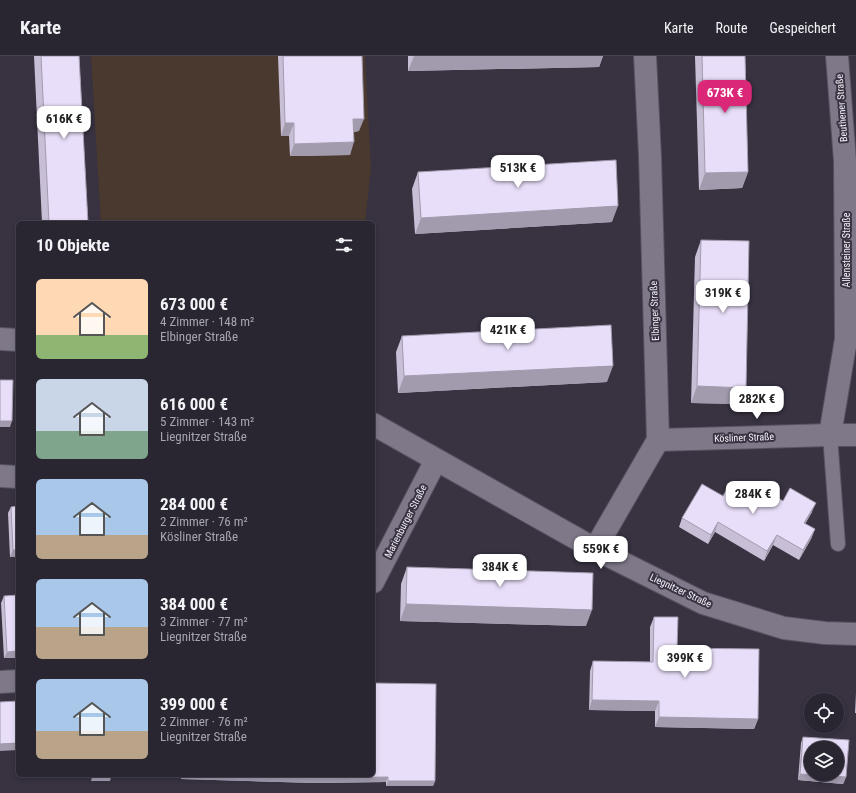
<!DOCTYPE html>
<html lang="de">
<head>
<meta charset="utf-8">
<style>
	body { margin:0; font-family:"Roboto Condensed",sans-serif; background:#322e39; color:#f1f3f6; height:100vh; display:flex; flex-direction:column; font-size:15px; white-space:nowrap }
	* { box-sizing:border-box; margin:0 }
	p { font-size:13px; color:#a5a5ab }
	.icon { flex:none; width:22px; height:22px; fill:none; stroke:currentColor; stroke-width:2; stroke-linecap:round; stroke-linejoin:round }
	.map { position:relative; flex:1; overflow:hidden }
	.panel { position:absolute; left:16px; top:165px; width:359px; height:556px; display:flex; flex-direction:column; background:#2a2631; border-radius:6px; box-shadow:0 2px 6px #0003,0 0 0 1px #46434d }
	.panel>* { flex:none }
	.fabs { position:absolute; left:804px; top:637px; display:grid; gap:8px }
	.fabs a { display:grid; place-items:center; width:40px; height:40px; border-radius:50%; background:#2a2631; box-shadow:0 2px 6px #0003,0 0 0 1px #46434d; font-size:20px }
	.price { position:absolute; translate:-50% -34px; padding:0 9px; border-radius:8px; background:#fff; color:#222; font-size:13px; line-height:26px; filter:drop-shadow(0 1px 2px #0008) }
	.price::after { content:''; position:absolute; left:50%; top:24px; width:12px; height:9px; margin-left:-6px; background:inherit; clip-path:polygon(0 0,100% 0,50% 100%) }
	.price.on { background:#db2777; color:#fff }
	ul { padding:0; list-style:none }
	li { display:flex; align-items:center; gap:12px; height:100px; padding:0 20px }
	li span { display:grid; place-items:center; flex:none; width:112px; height:80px; border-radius:6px; color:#555 }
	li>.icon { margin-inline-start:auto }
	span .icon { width:48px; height:48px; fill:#fffc; stroke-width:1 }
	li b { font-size:17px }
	h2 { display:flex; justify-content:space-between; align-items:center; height:48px; padding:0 20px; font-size:17px }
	header { display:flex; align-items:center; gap:24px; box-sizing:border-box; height:56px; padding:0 20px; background:#2a2631; border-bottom:1px solid #46434d }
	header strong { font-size:19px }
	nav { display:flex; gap:22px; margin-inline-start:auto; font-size:14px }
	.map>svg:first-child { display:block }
</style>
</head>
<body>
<header>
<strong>Karte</strong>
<nav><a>Karte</a><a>Route</a><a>Gespeichert</a></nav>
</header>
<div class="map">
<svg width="856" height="737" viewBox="0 0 856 737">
	<rect width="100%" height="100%" fill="#383241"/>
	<!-- education -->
	<polygon fill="#4a392e" points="91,0 365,0 371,112 365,167 101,167"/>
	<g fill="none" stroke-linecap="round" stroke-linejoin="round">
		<!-- lane casing -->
		<g stroke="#56525e" stroke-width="16">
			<polyline id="lane" points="830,379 838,488"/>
		</g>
		<!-- street casing -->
		<g stroke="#56525e" stroke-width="24">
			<g id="street">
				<polyline points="837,0 845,105 846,283 856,282"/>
				<polyline points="0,283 18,284"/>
				<polyline points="373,368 595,493 703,547 784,572 825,577 856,578"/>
				<polyline points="830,379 846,283"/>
				<polyline points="658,384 830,379 856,379"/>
				<polyline points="0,420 18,421"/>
				<polyline points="595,493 658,384 650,100 645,0"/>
				<polyline points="373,526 436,404"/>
				<polyline points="0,626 18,625"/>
			</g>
		</g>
		<!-- lane -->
		<use href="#lane" stroke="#7f7889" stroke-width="14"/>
		<!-- street -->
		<use href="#street" stroke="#7f7889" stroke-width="22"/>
	</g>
	<!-- wall -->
	<g fill="#c8bfd6">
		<polygon points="34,0 79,0 88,167 42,167"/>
		<polygon points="278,0 362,0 359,75 354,76 350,99 290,100 289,80 281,80"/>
		<polygon points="408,0 603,0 599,11 408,15"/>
		<polygon points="695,0 745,0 748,116 742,132 699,134"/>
		<polygon points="418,116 612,166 415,178 412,133"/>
		<polygon points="701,184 740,348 691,347 695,201"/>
		<polygon points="402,280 607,326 398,337 396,296"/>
		<polygon points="723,440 761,445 783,445 812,456 805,468 815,473 811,483 799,504 773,489 764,505 715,476 708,488 679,471 682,462"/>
		<polygon points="11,451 18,501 10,501 8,457"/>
		<polygon points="407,511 586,570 400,565 401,528"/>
		<polygon points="4,540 18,602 4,602 1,547"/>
		<polygon points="654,561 677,592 758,663 754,673 655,671 655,655 589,654 590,615 593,605 650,606 650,571"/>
		<polygon points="856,637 856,657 855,657"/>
		<polygon points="803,681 846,721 843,728 798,724 801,687"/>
		<polygon points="181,719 373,719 435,725 433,730 386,730 386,726 316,727 181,723"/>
	</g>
	<!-- shaded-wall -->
	<g fill="#a29bae">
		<polygon points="414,0 603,0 599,11 408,15"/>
		<polygon points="353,63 364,63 359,75 349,76"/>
		<polygon points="285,67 294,67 289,80 281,80"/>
		<polygon points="354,86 350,99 290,100 294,88"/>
		<polygon points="748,116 742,132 699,134 705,117"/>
		<polygon points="618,150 612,166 415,178 421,162"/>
		<polygon points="613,310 607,326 398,337 404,320"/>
		<polygon points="697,330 746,332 740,348 691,347"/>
		<polygon points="0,365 12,365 10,371 0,371"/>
		<polygon points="816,447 812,456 800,477 804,467"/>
		<polygon points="718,466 715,476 708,488 711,479"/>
		<polygon points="815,473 811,483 799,504 803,494"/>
		<polygon points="777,479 773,489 764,505 767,495"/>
		<polygon points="13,494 18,494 18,501 10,501"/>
		<polygon points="406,548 592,554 586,570 400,565"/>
		<polygon points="18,595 18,602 4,602 7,596"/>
		<polygon points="592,644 659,645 655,655 589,654"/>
		<polygon points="659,661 758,663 754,673 655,671"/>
		<polygon points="18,687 18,694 0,695 0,688"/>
		<polygon points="800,718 846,721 843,728 798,724"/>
		<polygon points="182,719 223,719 388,721 386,726 316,727 181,723"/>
		<polygon points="92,721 111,721 110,725 91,725"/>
		<polygon points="388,725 435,725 433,730 386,730"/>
	</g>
	<!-- building -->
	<g fill="#e8def9" stroke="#a29bae" fill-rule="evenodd">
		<polygon points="41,0 79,0 88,167 49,167"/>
		<polygon points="283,0 362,0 364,63 353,63 354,86 294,88 294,67 285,67"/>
		<polygon points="702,0 745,0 748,116 705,117"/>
		<polygon points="616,104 618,150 421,162 418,116"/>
		<polygon points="701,184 749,185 746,332 697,330"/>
		<polygon points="611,269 613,310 404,320 402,280"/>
		<polygon points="0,324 13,324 12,365 0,365"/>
		<polygon points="730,427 761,445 767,435 783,445 790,432 816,447 804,467 815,473 803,494 777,479 767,495 718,466 711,479 682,462 702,428 723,440"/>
		<polygon points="18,450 18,494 13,494 11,451"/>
		<polygon points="407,511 593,517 592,554 406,548"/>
		<polygon points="18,539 18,595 7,596 4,540"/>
		<polygon points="654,561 678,561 677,592 759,593 758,663 659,661 659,645 592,644 593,605 653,606"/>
		<polygon points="373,627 436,628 435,725 388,725 388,721 317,722 223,719 373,719"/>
		<polygon points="18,645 18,687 0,688 0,646"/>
		<path d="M803 681 849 684 846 721 800 718ZM811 692H837V718H811Z"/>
		<rect x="92" y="719" width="19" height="2"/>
	</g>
	<g text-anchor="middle" stroke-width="4" stroke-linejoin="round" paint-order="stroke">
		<!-- street labels -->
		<g font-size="10" fill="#f4f0fa" stroke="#383241">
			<text transform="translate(841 52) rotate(-94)" y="4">Beuthener Straße</text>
			<text transform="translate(846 194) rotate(-90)" y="4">Allensteiner Straße</text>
			<text transform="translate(654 255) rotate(-92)" y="4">Elbinger Straße</text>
			<text transform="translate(744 381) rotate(-2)" y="4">Kösliner Straße</text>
			<text transform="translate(405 465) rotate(-63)" y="4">Marienburger Straße</text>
			<text transform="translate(681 534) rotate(25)" y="4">Liegnitzer Straße</text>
		</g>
	</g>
</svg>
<div class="fabs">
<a><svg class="icon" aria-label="locate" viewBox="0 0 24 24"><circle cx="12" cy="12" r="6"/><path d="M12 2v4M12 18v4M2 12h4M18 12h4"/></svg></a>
<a><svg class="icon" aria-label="layers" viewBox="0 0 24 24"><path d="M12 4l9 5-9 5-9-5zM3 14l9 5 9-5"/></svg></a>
</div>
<b class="price on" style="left:725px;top:58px">673K €</b>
<b class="price" style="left:64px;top:84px">616K €</b>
<b class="price" style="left:518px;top:133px">513K €</b>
<b class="price" style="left:723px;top:258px">319K €</b>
<b class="price" style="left:508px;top:295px">421K €</b>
<b class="price" style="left:757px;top:364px">282K €</b>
<b class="price" style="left:753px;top:459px">284K €</b>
<b class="price" style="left:601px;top:514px">559K €</b>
<b class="price" style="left:500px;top:532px">384K €</b>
<b class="price" style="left:685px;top:623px">399K €</b>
<section class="panel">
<h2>10 Objekte<svg class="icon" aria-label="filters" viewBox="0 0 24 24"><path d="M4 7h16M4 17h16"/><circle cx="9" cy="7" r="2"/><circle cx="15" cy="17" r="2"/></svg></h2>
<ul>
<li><span style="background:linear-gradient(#ffd9b3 70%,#8fb573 0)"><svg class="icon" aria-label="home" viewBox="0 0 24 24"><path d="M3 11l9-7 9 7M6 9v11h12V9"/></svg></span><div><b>673 000 €</b><p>4 Zimmer · 148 m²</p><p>Elbinger Straße</p></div></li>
<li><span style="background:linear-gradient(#c9d6e8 65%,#7fa58c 0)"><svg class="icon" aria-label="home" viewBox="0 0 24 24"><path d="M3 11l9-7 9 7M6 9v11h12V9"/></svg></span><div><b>616 000 €</b><p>5 Zimmer · 143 m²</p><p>Liegnitzer Straße</p></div></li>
<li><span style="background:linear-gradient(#a9c7e8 70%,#b9a48a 0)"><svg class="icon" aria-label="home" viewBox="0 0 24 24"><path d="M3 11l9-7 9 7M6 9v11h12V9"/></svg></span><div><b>284 000 €</b><p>2 Zimmer · 76 m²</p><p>Kösliner Straße</p></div></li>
<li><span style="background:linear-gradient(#a9c7e8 60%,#b9a48a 0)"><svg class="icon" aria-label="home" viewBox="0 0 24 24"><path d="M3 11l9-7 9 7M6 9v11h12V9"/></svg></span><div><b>384 000 €</b><p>3 Zimmer · 77 m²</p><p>Liegnitzer Straße</p></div></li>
<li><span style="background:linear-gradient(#a9c7e8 65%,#b9a48a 0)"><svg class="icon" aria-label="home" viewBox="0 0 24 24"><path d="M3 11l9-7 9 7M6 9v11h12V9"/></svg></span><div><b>399 000 €</b><p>2 Zimmer · 76 m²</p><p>Liegnitzer Straße</p></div></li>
</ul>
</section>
</div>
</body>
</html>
